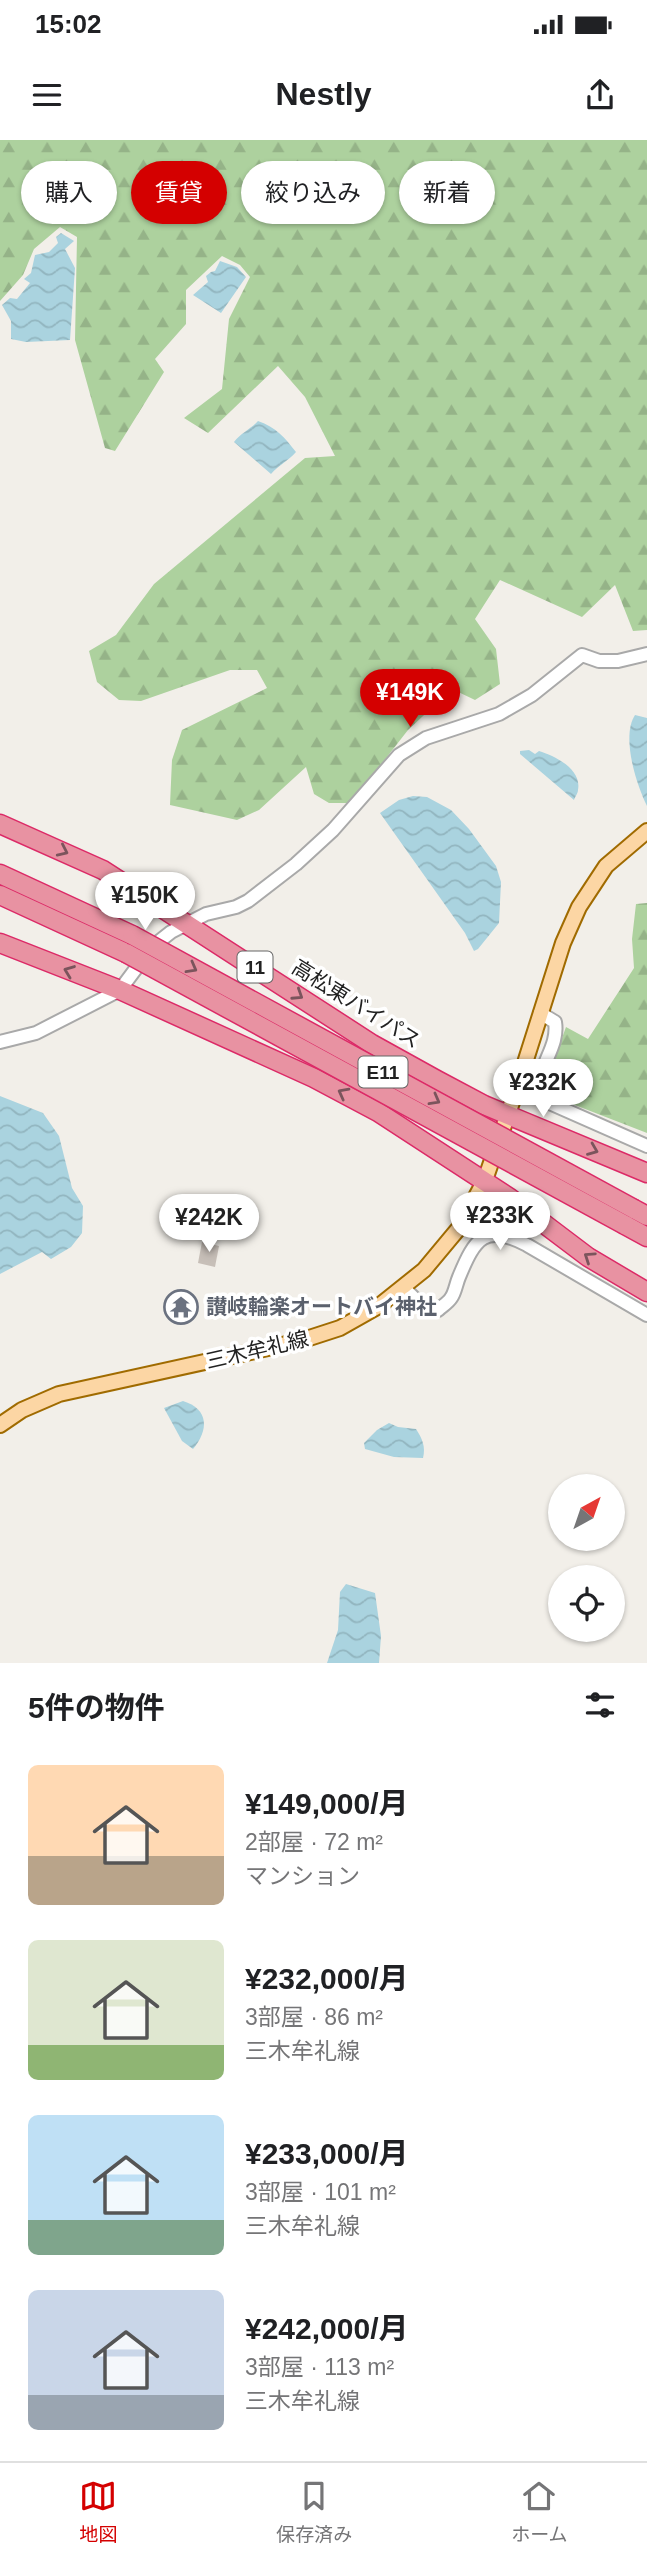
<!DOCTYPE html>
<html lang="ja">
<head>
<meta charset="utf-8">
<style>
	body { margin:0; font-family:Arial,"Noto Sans JP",sans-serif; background:#f6f6f6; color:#202124; height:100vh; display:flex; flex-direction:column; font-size:26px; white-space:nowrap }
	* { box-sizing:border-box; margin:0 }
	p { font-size:23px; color:#757577 }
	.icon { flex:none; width:38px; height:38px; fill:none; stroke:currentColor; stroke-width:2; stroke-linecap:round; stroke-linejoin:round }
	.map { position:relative; height:1523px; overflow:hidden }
	.details { display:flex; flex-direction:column; background:#fff; flex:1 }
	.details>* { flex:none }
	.guide { position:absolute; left:21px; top:21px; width:606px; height:63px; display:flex; gap:14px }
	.needle { width:46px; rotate:40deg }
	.controls { position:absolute; left:548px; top:1334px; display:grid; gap:14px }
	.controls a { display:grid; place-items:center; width:77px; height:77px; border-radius:50%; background:#fff; box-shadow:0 2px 5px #0004; font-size:35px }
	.price { position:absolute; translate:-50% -60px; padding:0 16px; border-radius:24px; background:#fff; color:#222; font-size:23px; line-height:46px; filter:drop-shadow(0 2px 4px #0008) }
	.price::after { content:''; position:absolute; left:50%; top:42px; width:21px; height:16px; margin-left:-10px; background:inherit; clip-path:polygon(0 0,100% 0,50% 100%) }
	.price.active { background:#d40000; color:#fff }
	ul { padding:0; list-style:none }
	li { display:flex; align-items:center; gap:21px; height:175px; padding:0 28px }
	li span { display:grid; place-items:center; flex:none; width:196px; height:140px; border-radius:10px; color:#555 }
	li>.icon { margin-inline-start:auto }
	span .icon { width:84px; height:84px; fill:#fffc; stroke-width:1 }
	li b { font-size:30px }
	h2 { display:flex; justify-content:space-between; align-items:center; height:84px; padding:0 28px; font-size:30px }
	.chip { padding:0 24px; border-radius:32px; background:#fff; box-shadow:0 2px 5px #0004; font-size:24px; line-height:63px }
	.chip.active { background:#d40000; color:#fff }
	.status { display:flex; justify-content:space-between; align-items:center; height:49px; padding:0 35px; background:#fff; direction:ltr }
	.status svg { height:19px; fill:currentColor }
	header { display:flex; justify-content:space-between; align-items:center; height:91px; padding:0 28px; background:#fff; font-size:32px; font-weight:600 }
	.tab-bar { display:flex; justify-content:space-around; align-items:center; height:98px; border-top:2px solid #e0e0e0; background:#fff; font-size:19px; color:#757577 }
	.tab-bar a { display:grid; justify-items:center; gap:4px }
	.tab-bar .active { color:#d40000 }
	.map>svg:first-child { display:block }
</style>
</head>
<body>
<div class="status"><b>15:02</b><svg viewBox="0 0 49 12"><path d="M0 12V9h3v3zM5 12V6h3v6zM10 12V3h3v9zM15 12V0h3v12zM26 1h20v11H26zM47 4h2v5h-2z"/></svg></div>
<header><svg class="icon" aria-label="menu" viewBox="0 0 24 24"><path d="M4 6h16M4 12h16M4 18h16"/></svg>Nestly<svg class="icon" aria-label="share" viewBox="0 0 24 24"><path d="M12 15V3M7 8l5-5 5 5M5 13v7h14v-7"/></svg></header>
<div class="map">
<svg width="647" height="1523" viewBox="0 0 647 1523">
	<defs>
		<pattern id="forest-firs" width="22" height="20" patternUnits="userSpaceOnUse" patternTransform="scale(1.75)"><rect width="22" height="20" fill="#add19e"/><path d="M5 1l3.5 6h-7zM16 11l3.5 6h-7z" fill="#95b388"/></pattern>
		<pattern id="water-waves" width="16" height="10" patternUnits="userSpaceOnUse" patternTransform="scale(1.75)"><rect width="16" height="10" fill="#aad3df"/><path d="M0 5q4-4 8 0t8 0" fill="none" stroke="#92b5bf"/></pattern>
	</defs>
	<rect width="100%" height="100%" fill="#f2efe9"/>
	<!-- forest -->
	<g fill="url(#forest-firs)">
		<polygon points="0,0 647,0 647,490 633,491 615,445 582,477 500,440 475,479 496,509 500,544 475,560 452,549 408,590 351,663 329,663 314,654 306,627 259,670 237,680 170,665 172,620 182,590 267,548 257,530 230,530 141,561 119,560 97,542 89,511 116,495 154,444 305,318 335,316 305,257 278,226 208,293 184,278 222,249 229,179 250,137 240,125 222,116 186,150 186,184 155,219 164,232 115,311 105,308 75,200 77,97 60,87 34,109 23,135 0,161"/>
		<polygon points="647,763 647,993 549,955 548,937 566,887 588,899 634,828 632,799 636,764"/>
	</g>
	<!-- water -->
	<g fill="url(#water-waves)">
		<polygon points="61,93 74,101 65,109 75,128 70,200 26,202 11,199 11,181 2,165 10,158 17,159 30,143 24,139 31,133 35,115 49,112 58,103 56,97"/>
		<polygon points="220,121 237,127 246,137 221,173 193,155 208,142 206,136 211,132 215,131"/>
		<path d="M258 281C276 287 285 298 296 312 288 321 279 325 271 334L234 302C241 293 251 289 258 281Z"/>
		<path d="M635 575 647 578V666C636 644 621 596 635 575Z"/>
		<path d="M529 610 535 614 539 611C555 616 582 629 578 650 578 653 575 657 574 660L520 614V611Z"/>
		<polygon points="413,656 427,657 451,670 469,689 496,726 501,742 499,783 478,809 474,811 465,793 380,673 399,660"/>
		<polygon points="0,956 43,973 59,996 72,1048 83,1066 82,1093 71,1107 51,1119 42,1112 0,1134"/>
		<path d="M183 1261C209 1269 209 1290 193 1309L182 1301 164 1268Z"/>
		<path d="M389 1283 398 1287 416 1289C422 1298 426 1307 423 1318L394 1317 365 1309 364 1303 377 1290Z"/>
		<polygon points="346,1444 375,1453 381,1496 379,1523 327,1523 338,1490 340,1452"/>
	</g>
	<!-- building -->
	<polygon fill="#c7bfb8" points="202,1102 219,1106 215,1127 198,1123"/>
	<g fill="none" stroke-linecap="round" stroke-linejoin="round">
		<!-- minor casing -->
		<g stroke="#a9a9a9" stroke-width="16">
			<g id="minor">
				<path d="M540 873 555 882C560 912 529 931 545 961L647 1006"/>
				<polyline points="0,902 36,893 120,850 152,807 171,792 206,774 236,767 248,761 296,724 333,690 399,615 426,598 499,574 532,555 582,515 599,521 618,521 647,514"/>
				<path d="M404 1148 422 1166 438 1170C442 1166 448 1163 451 1158 455 1153 456 1144 459 1137 475 1098 485 1083 527 1105L647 1175"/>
			</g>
		</g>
		<!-- major casing -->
		<g stroke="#a06b00" stroke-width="18">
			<polyline id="major" points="0,1285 22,1270 59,1254 300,1201 340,1188 379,1166 424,1130 459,1088 485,1040 517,948 563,803 579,767 606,726 647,691"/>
		</g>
		<!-- highway casing -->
		<g stroke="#dc2a67" stroke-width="21">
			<g id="highway">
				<polyline points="0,684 103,730 372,904 437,940 484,965 647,1033"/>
				<polyline points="0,734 132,795"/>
				<polyline points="0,755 126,813"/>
				<polyline points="0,803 120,850 314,938 378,972 510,1058 588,1117 647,1152"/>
				<polyline points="634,1069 647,1076"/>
				<polyline points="625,1085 647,1097"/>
			</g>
		</g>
		<!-- minor -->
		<use href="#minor" stroke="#fff" stroke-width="12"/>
		<!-- major -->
		<use href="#major" stroke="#fcd6a4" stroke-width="14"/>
		<!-- highway -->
		<use href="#highway" stroke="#e892a2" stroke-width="18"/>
		<!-- highway-bridge casing -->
		<g stroke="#dc2a67" stroke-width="21" stroke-linecap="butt">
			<g id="highway-bridge">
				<polyline points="132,795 634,1069"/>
				<polyline points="126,813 625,1085"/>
			</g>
		</g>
		<!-- highway-bridge -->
		<use href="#highway-bridge" stroke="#e892a2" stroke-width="18"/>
	</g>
	<!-- one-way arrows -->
	<defs><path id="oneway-chevron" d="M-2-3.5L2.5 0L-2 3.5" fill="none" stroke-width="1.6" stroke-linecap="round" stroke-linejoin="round" transform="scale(1.75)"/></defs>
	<g stroke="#7b545c">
		<use href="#oneway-chevron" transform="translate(63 711) rotate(25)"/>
		<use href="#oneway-chevron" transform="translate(192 828) rotate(29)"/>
		<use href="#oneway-chevron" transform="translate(69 831) rotate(-159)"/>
		<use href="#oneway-chevron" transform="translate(298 855) rotate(33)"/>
		<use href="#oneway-chevron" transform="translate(343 953) rotate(-152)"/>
		<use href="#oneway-chevron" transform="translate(435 960) rotate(29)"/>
		<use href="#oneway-chevron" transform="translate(593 1010) rotate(22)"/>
		<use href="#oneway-chevron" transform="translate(589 1117) rotate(-146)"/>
	</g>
	<!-- icons -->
	<defs>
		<g id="temple-ring" transform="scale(1.75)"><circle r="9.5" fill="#fff" stroke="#6b7280" stroke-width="1.5"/><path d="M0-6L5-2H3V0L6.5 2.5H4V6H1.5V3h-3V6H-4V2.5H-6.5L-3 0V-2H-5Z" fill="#6b7280"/></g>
	</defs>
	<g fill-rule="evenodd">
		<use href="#temple-ring" x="181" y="1167"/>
	</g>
	<g text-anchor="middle" stroke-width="7" stroke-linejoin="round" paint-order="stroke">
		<!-- shield labels -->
		<g fill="#fff" stroke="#646464" stroke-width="2">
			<rect x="237.5" y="811.5" width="35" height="31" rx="5"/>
			<rect x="358.5" y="916.5" width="49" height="31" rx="5"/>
		</g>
		<g font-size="19" font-weight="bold" fill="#222">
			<text x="255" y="834">11</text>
			<text x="383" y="939">E11</text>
		</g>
		<!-- street labels -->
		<g font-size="21" fill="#222" stroke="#fff">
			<text transform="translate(356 864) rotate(32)" y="7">高松東バイパス</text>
			<text transform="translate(257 1210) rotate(-13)" y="7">三木牟礼線</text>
		</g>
		<!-- worship labels -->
		<g font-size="21" font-weight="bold" fill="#5b616d" stroke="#fff" text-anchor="start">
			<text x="206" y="1174">讃岐輪楽オートバイ神社</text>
		</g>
	</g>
</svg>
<div class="controls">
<a><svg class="needle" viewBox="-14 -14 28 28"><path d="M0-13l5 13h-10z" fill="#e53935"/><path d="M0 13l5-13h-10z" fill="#757577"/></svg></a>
<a><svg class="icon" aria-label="locate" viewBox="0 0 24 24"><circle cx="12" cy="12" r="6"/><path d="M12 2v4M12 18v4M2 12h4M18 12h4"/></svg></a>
</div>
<b class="price active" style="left:410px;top:589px">¥149K</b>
<b class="price" style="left:145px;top:792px">¥150K</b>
<b class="price" style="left:543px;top:979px">¥232K</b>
<b class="price" style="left:500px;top:1112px">¥233K</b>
<b class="price" style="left:209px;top:1114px">¥242K</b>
<div class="guide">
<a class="chip">購入</a>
<a class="chip active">賃貸</a>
<a class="chip">絞り込み</a>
<a class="chip">新着</a>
</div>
</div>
<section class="details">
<h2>5件の物件<svg class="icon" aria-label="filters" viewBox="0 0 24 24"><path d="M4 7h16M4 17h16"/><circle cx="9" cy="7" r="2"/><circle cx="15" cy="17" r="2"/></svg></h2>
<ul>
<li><span style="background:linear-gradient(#ffd9b3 65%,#b9a48a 0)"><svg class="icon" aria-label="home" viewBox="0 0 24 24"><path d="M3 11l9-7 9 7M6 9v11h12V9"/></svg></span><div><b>¥149,000/月</b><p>2部屋 · 72 m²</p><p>マンション</p></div></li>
<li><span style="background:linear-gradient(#dfe7d0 75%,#8fb573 0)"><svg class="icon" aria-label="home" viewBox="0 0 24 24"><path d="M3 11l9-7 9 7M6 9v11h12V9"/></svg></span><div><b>¥232,000/月</b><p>3部屋 · 86 m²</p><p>三木牟礼線</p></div></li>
<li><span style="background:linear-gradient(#bfe0f5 75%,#7fa58c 0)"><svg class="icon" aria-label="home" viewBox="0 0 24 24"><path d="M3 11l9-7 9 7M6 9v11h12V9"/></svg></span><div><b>¥233,000/月</b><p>3部屋 · 101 m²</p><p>三木牟礼線</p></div></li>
<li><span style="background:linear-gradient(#c9d6e8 75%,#9aa5b1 0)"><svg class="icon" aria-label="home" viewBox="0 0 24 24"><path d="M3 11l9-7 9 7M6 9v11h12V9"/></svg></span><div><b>¥242,000/月</b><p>3部屋 · 113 m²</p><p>三木牟礼線</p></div></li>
</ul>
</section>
<nav class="tab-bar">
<a class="active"><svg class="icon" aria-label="map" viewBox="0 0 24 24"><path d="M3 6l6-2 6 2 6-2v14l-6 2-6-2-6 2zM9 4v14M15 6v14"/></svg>地図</a>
<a><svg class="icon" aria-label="saved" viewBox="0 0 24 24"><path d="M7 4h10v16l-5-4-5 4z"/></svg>保存済み</a>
<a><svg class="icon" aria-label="home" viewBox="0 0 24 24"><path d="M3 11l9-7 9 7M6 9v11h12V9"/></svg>ホーム</a>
</nav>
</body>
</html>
